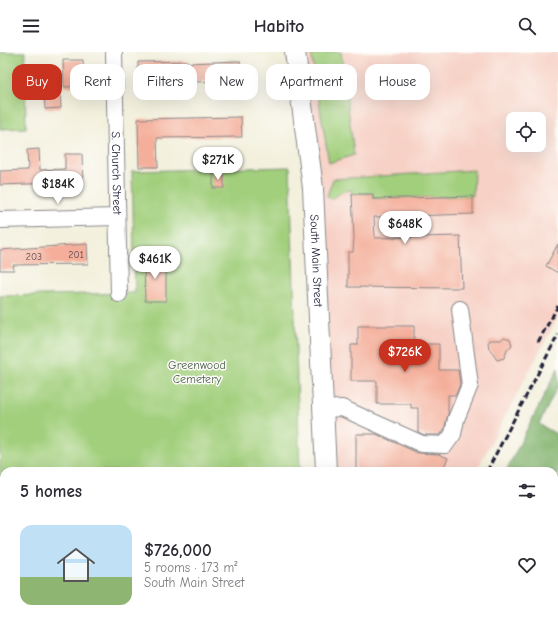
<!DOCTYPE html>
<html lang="en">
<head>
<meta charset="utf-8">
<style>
	body { margin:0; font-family:"Comic Neue",sans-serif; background:#f2f2f3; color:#2b2b33; height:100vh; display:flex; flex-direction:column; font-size:15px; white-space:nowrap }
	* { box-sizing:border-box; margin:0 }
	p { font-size:13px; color:#7c7c81 }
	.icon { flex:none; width:22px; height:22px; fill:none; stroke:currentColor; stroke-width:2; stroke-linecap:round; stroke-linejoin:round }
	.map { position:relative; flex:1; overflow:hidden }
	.drawer { position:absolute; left:0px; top:415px; width:558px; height:156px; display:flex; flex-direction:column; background:#fff; border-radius:12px 12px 0 0; box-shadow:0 4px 16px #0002 }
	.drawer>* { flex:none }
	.guide { position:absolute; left:12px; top:12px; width:534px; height:36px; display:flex; gap:8px }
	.fabs { position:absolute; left:506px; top:60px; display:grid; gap:8px }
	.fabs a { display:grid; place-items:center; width:40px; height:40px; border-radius:8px; background:#fff; box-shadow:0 4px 16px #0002; font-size:20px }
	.price { position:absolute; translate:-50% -34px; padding:0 9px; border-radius:14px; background:#fff; color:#222; font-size:13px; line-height:26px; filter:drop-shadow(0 1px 2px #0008) }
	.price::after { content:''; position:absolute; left:50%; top:24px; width:12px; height:9px; margin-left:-6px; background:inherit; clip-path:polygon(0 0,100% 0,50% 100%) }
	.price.active { background:#c8321e; color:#fff }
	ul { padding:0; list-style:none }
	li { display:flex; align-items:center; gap:12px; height:100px; padding:0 20px }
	li span { display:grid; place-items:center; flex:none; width:112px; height:80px; border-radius:12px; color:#555 }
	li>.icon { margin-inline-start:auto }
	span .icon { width:48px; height:48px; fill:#fffc; stroke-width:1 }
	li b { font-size:17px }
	h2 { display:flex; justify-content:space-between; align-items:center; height:48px; padding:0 20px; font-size:17px }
	.chip { padding:0 14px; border-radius:12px; background:#fff; box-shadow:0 4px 16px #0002; font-size:14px; line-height:36px }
	.chip.active { background:#c8321e; color:#fff }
	header { display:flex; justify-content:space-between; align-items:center; height:52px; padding:0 20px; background:#fff; font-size:18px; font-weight:800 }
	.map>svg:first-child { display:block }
</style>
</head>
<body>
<header><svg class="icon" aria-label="menu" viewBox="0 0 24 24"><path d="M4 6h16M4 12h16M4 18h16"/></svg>Habito<svg class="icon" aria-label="search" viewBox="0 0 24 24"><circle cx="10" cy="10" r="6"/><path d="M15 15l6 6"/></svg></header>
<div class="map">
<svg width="558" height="571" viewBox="0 0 558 571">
	<rect width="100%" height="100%" fill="#fdfcf7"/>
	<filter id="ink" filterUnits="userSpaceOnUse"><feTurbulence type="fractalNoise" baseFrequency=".025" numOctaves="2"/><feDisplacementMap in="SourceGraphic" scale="8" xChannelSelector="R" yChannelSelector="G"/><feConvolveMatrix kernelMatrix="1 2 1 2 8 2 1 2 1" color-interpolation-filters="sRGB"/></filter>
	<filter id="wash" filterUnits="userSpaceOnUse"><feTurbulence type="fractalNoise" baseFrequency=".012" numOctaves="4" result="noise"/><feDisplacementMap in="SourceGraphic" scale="16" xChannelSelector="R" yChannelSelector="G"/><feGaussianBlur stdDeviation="0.9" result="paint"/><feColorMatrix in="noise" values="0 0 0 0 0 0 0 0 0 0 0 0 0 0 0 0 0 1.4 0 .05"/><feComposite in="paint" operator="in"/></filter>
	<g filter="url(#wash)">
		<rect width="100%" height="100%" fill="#f3f0dd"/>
		<!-- built -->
		<g fill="#f7d1c6" fill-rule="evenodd">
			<path d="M299 0H558V265L476 419H330ZM513 67H539V93H513Z"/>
			<polygon points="335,567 399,567 397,571 335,571"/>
		</g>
		<!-- green -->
		<g fill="#a1cf7c" stroke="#62785c">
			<polygon points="0,0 25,0 26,76 0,77"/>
			<polygon points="311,0 341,0 354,103 329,111"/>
			<polygon points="290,115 300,419 4,419 4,567 218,567 220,571 0,571 0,244 135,241 132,119"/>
			<path d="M474 118 473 144 373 147V142H352L351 138C342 138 339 143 332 147L329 146 327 144 333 127Z"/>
			<polygon points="431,567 456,567 463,571 428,571"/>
		</g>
		<!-- forest -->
		<g fill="#80b26c" stroke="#516a54">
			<polygon points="558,316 558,334 539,372 558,383 558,435 554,444 554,419 506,419"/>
			<polygon points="554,506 558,506 558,571 463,571 456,567 554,567"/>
		</g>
		<g id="blocks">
			<!-- building -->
			<g fill="#f4ae9a">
				<polygon points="63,8 83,8 84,34 64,35"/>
				<polygon points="187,9 187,11 240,9 241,29 138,31 138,10"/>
				<polygon points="44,39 60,39 61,56 45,57"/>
				<polygon points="241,65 242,85 157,86 158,115 139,115 138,67"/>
				<polygon points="39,97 40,118 65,117 65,102 82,102 83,130 0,133 0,119 28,118 27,98"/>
				<rect x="213" y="122" width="11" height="14"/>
				<polygon points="352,142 373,142 373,147 473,144 473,162 374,165 375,186 460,184 462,236 348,235 348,200 353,200 354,186"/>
				<polygon points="87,192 88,212 13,213 14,218 0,218 0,198"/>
				<polygon points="558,192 558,221 546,214"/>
				<polygon points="144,208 166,208 166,249 145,249"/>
				<polygon points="358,274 414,274 414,292 439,292 439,318 458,318 460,332 456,343 448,343 448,362 444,378 440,383 424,383 418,380 418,356 411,356 411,352 377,352 377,329 351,329 351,293 358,293"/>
				<polygon points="504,285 510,287 512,293 507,298 504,306 497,308 489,296 488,291 490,288 501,288"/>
				<polygon points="356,382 376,382 418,401 438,402 448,406 442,419 356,419"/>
			</g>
		</g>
	</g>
	<g filter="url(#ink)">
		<use href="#blocks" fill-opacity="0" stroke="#8a898c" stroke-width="1"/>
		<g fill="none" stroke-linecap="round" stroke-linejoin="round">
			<!-- minor casing -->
			<g stroke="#8a898c" stroke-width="18">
				<g id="minor">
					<path id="s1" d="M114 0 119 242"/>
					<polyline points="0,168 117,165"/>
					<polyline points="323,357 342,356 422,392 445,393 453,382 456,367 470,333 460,257"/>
				</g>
			</g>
			<!-- major casing -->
			<g stroke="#8a898c" stroke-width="22">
				<g id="major">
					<path id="s2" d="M295 0 313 136 326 419"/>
					<polyline points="328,567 328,571"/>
				</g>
			</g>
			<!-- minor -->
			<use href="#minor" stroke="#fff" stroke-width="16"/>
			<!-- major -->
			<use href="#major" stroke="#fff" stroke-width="20"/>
			<!-- rail -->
			<g stroke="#22223b" stroke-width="3" stroke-dasharray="6 3" stroke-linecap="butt">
				<polyline points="538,290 558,254"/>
				<polyline points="487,419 558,283"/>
				<polyline points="407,571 409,567"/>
			</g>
		</g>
	</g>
	<g text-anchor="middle" stroke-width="3" stroke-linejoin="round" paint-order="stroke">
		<!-- number labels -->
		<g font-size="10" fill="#564553">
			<text x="76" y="206">201</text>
			<text x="34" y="208">203</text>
		</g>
		<!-- street labels -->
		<g font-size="12" fill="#22223b" stroke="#fdfcf7">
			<text dy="4" stroke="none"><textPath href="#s1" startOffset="121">S. Church Street</textPath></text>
			<text dy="4" stroke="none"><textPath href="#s2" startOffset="210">South Main Street</textPath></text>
		</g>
		<!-- park labels -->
		<g font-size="12" fill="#4e5f52" stroke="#fdfcf7">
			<text x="197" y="317">Greenwood<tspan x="197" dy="14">Cemetery</tspan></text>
		</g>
	</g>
</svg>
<div class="fabs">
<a><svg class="icon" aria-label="locate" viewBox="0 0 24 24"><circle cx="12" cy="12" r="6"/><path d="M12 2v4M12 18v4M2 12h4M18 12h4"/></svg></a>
</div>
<b class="price" style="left:218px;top:129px">$271K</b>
<b class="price" style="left:58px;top:153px">$184K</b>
<b class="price" style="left:405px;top:193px">$648K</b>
<b class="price" style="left:155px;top:228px">$461K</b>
<b class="price active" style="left:405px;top:321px">$726K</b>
<div class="guide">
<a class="chip active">Buy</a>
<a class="chip">Rent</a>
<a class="chip">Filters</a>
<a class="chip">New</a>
<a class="chip">Apartment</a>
<a class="chip">House</a>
</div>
<section class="drawer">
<h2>5 homes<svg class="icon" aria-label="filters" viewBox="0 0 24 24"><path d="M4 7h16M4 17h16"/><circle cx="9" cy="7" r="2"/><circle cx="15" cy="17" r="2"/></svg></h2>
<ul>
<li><span style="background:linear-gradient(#bfe0f5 65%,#8fb573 0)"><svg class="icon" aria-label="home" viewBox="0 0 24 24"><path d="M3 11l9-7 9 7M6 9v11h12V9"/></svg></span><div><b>$726,000</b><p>5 rooms · 173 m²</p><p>South Main Street</p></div><svg class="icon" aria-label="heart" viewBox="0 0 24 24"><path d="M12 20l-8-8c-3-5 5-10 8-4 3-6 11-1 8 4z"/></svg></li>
</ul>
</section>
</div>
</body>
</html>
